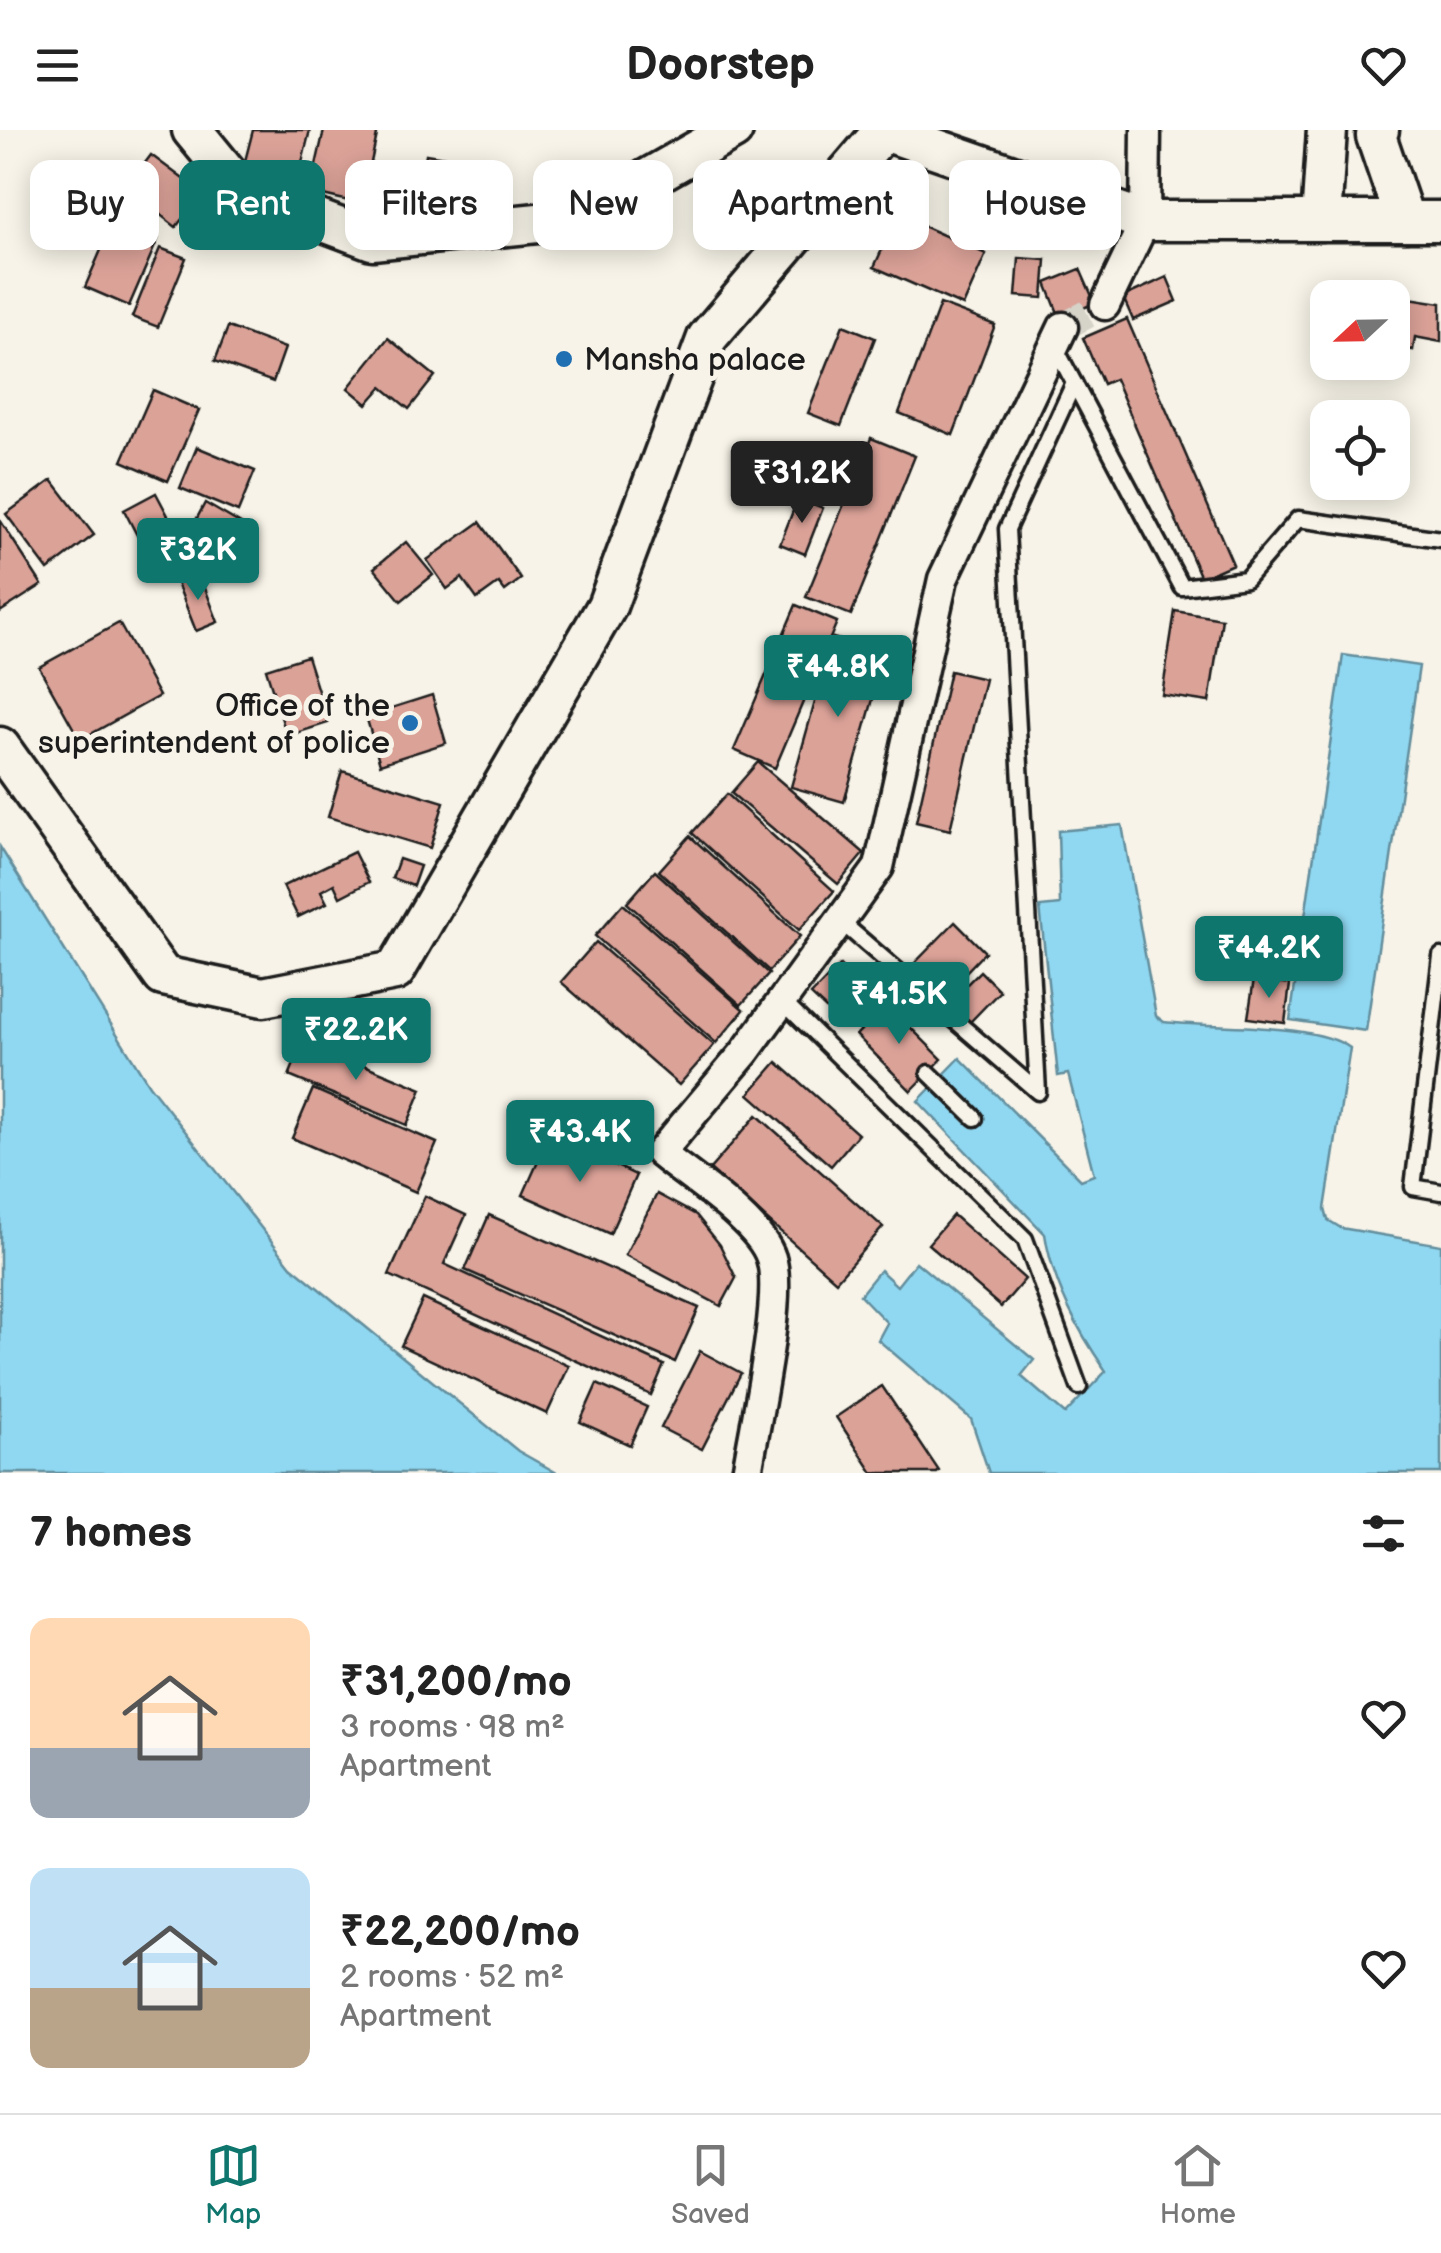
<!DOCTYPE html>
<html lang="en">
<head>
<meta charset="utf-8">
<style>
	body { margin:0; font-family:"Balsamiq Sans",sans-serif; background:#f6f6f6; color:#222; height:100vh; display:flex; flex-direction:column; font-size:38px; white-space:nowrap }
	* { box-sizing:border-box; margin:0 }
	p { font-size:32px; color:#767676 }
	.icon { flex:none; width:55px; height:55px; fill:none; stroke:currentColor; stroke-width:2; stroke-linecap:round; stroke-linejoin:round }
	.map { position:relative; height:1343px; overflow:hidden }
	.details { display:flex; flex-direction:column; background:#fff; flex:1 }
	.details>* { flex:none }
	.banner { position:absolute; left:30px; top:30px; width:1382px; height:90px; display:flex; gap:20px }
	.needle { width:65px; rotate:248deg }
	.controls { position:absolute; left:1310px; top:150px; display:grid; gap:20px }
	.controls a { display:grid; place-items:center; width:100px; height:100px; border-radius:20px; background:#fff; box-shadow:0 5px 25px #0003; font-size:50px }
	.price { position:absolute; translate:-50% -85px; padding:0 22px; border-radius:10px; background:#0f766e; color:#fff; font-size:32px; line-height:65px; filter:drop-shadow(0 2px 5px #0008) }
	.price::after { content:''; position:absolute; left:50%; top:60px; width:30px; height:22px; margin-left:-15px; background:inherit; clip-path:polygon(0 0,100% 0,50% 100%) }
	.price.active { background:#222; color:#fff }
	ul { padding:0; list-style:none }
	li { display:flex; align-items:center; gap:30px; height:250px; padding:0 30px }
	li span { display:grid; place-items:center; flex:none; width:280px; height:200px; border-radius:20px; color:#555 }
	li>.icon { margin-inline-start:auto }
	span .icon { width:120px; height:120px; fill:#fffc; stroke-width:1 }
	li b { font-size:42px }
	h2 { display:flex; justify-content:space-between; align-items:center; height:120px; padding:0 30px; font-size:42px }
	.tag { padding:0 35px; border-radius:20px; background:#fff; box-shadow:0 5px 25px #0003; font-size:35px; line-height:90px }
	.tag.active { background:#0f766e; color:#fff }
	header { display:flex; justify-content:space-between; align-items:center; height:130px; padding:0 30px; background:#fff; font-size:45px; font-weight:700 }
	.tabs { display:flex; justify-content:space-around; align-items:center; height:140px; border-top:2px solid #e0e0e0; background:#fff; font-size:28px; color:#767676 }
	.tabs a { display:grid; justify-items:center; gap:5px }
	.tabs .active { color:#0f766e }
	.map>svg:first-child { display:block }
</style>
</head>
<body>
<header><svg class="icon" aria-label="menu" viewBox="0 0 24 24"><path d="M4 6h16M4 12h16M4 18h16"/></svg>Doorstep<svg class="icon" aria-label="heart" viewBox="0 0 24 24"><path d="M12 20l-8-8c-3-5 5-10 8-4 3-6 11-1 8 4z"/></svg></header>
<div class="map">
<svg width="1441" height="1343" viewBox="0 0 1441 1343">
	<rect width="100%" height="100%" fill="#f7f3e8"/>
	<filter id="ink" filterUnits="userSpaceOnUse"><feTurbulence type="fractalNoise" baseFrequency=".01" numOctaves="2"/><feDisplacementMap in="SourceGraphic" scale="20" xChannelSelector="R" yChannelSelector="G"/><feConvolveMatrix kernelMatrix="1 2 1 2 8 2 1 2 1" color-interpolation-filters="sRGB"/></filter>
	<g filter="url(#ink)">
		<!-- water -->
		<g fill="#90d8f1" stroke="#628d9c" stroke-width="2.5">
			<polygon points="1343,525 1419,536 1366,901 1290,890"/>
			<path d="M1122 695 1156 886 1164 892C1210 898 1316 892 1350 918L1325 1079 1328 1090 1341 1098 1441 1115V1343H989L971 1289 878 1210 887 1193 860 1165 880 1140 897 1156 916 1132 1034 1230 1021 1246 1065 1284 1106 1241C1077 1199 1053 1155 1045 1104L918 971 960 928 1081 1050 1094 1045 1068 944 1058 946 1040 777 1060 775 1058 701Z"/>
			<polygon points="0,717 149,955 291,1136 518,1321 557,1343 0,1343"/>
		</g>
		<!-- building -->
		<g fill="#dba298" stroke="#1c1c1c" stroke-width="2.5">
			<polygon points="253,0 310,0 299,45 245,31"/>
			<polygon points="324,0 378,0 362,74 310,62"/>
			<polygon points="426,24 457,29 447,79 417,74"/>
			<polygon points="151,25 202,63 176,97 126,58"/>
			<polygon points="898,85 986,124 963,176 874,137"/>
			<polygon points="114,90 158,109 129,176 85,157"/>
			<polygon points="160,118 186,128 158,197 132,187"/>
			<polygon points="1019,128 1046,130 1043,168 1016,166"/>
			<polygon points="1080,139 1095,173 1060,188 1046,153"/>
			<polygon points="1167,147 1177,171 1133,190 1123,167"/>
			<polygon points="1366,161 1441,173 1441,212 1415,207 1413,220 1392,217 1392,168 1365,168"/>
			<polygon points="940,174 995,195 953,305 899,283"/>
			<polygon points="1127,189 1233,434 1201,448 1115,249 1103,254 1083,208"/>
			<polygon points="843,195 875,208 841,296 808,283"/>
			<polygon points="228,197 285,218 273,252 215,231"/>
			<polygon points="388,208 435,246 409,279 382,257 367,274 348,258"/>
			<polygon points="153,260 199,280 168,351 122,331"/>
			<polygon points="871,308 915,326 851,485 806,467"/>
			<polygon points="197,317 255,341 238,382 180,358"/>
			<polygon points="52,350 94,405 48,440 6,384"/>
			<polygon points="156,363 173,395 141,413 124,380"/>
			<polygon points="798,368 823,378 805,424 780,414"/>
			<polygon points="205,373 246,397 227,430 187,407"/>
			<polygon points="0,390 42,455 0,482"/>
			<polygon points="480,392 521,449 505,461 499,453 477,469 462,448 447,459 427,430"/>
			<polygon points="406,412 433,445 401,471 374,438"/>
			<polygon points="200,445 218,492 196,501 177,453"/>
			<polygon points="796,475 837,492 775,638 734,620"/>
			<polygon points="1175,481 1222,489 1209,572 1162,565"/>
			<polygon points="119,493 159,566 80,610 39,537"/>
			<polygon points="833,508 886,523 844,672 791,657"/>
			<polygon points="307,526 328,593 287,606 266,539"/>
			<polygon points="950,541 985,549 950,700 916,692"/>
			<polygon points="432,565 446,613 380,634 366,586"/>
			<polygon points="758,632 864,723 838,754 731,663"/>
			<polygon points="342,641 444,672 430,718 328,687"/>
			<polygon points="727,664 834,761 799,800 692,703"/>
			<polygon points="690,706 800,806 769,841 659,741"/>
			<polygon points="354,722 369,752 340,767 334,754 321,761 327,773 298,787 283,756"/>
			<polygon points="399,729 420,736 413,756 392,748"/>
			<polygon points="655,741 769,844 741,875 627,773"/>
			<polygon points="623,774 744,880 716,913 595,806"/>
			<polygon points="955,792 985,822 941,868 910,838"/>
			<polygon points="596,812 714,915 679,955 561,852"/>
			<polygon points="840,835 855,851 827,880 811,865"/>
			<polygon points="980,841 1000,861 970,892 949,872"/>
			<polygon points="1254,849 1290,854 1285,893 1248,888"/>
			<polygon points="887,874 942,929 911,961 856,905"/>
			<polygon points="304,910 422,959 407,995 289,946"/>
			<polygon points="777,932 858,1004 831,1036 749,964"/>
			<polygon points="313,959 437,1013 416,1062 292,1008"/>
			<polygon points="757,985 883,1097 836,1151 710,1039"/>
			<polygon points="550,1005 636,1045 610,1104 523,1065"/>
			<polygon points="657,1064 696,1085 720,1115 736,1148 721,1176 625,1125"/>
			<polygon points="425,1066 466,1085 444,1134 664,1235 651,1265 389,1145"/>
			<polygon points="489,1085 699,1178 675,1232 465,1140"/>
			<polygon points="953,1085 1025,1149 1001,1177 928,1114"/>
			<polygon points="423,1169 569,1236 547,1284 401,1216"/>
			<polygon points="700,1221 741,1243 702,1319 661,1298"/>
			<polygon points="597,1254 647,1277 630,1315 580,1292"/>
			<polygon points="882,1256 939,1341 937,1343 873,1343 836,1287"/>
		</g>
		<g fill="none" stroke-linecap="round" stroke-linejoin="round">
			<!-- street-tunnel -->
			<polyline stroke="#d6d3c9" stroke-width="28" stroke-dasharray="28 14" stroke-linecap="butt" points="1063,197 1105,175"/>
			<!-- lane casing -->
			<g stroke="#1c1c1c" stroke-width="21">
				<g id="lane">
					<polyline points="1055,217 1182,457 1246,449 1298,389 1441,409"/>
					<polyline points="840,791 1038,962 1007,399 1074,253"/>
					<polyline points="1441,826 1413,1057 1441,1062"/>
					<polyline points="782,871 1025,1109 1079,1257"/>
					<polyline points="929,943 975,988"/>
				</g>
			</g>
			<!-- street casing -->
			<g stroke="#1c1c1c" stroke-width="35">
				<g id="street">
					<polyline points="1105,175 1145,91 1146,0"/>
					<path d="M747 1343C754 1297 784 1167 771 1128 760 1092 689 1047 660 1023L745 922 879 737 943 449 1063 197"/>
				</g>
			</g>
			<!-- secondary casing -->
			<g stroke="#1c1c1c" stroke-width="45">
				<g id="secondary">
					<polyline points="192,0 242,61 372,110 577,89 733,0"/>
					<polyline points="882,0 1145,91 1441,91"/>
					<polyline points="1379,0 1376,6 1405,91"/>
					<polyline points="1321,91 1327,0"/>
					<polyline points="0,617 163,846 263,867 395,841 607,476 707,208 884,0"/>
				</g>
			</g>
			<!-- lane -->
			<use href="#lane" stroke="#f7f3e8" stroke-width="14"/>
			<!-- street -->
			<use href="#street" stroke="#f7f3e8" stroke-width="28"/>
			<!-- secondary -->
			<use href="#secondary" stroke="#f7f3e8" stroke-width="38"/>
		</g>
	</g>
	<!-- markers -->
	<g fill="#1f6fb2" stroke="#f7f3e8" stroke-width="4">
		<circle cx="564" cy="229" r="10"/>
		<circle cx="410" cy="593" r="10"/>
	</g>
	<g text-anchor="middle" stroke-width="10" stroke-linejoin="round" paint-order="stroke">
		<!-- poi labels -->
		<g font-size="32" fill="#1c1c1c" stroke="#f7f3e8" text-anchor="start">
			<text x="584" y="240">Mansha palace</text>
			<text x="390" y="586" text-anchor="end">Office of the<tspan x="390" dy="37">superintendent of police</tspan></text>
		</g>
	</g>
</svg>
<div class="controls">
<a><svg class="needle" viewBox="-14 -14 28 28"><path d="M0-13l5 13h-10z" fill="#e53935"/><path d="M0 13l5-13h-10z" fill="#767676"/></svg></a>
<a><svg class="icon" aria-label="locate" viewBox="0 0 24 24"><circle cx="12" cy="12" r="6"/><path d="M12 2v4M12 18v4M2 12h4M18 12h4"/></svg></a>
</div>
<b class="price active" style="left:802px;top:396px">₹31.2K</b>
<b class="price" style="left:198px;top:473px">₹32K</b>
<b class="price" style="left:838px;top:590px">₹44.8K</b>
<b class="price" style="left:1269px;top:871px">₹44.2K</b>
<b class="price" style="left:899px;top:917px">₹41.5K</b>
<b class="price" style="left:356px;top:953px">₹22.2K</b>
<b class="price" style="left:580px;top:1055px">₹43.4K</b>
<div class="banner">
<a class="tag">Buy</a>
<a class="tag active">Rent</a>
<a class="tag">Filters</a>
<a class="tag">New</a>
<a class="tag">Apartment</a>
<a class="tag">House</a>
</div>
</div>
<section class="details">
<h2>7 homes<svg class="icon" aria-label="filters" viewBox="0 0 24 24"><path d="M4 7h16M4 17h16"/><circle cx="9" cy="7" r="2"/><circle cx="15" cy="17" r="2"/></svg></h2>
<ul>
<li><span style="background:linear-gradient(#ffd9b3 65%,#9aa5b1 0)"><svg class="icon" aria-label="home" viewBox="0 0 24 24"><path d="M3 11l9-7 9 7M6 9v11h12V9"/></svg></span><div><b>₹31,200/mo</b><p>3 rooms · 98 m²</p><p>Apartment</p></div><svg class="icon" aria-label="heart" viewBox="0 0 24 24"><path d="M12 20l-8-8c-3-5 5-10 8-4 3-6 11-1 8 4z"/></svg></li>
<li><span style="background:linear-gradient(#bfe0f5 60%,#b9a48a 0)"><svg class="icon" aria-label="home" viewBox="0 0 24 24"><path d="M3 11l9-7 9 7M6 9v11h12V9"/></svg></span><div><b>₹22,200/mo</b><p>2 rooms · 52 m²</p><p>Apartment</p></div><svg class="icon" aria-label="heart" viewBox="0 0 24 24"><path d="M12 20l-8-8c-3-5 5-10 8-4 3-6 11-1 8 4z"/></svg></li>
</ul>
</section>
<nav class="tabs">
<a class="active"><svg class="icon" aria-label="map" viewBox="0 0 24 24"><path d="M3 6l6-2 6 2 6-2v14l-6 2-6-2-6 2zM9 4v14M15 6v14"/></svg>Map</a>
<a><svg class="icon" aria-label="saved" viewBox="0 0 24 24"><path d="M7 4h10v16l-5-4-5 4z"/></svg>Saved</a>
<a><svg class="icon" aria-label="home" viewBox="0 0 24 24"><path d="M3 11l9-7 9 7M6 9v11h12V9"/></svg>Home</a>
</nav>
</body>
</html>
